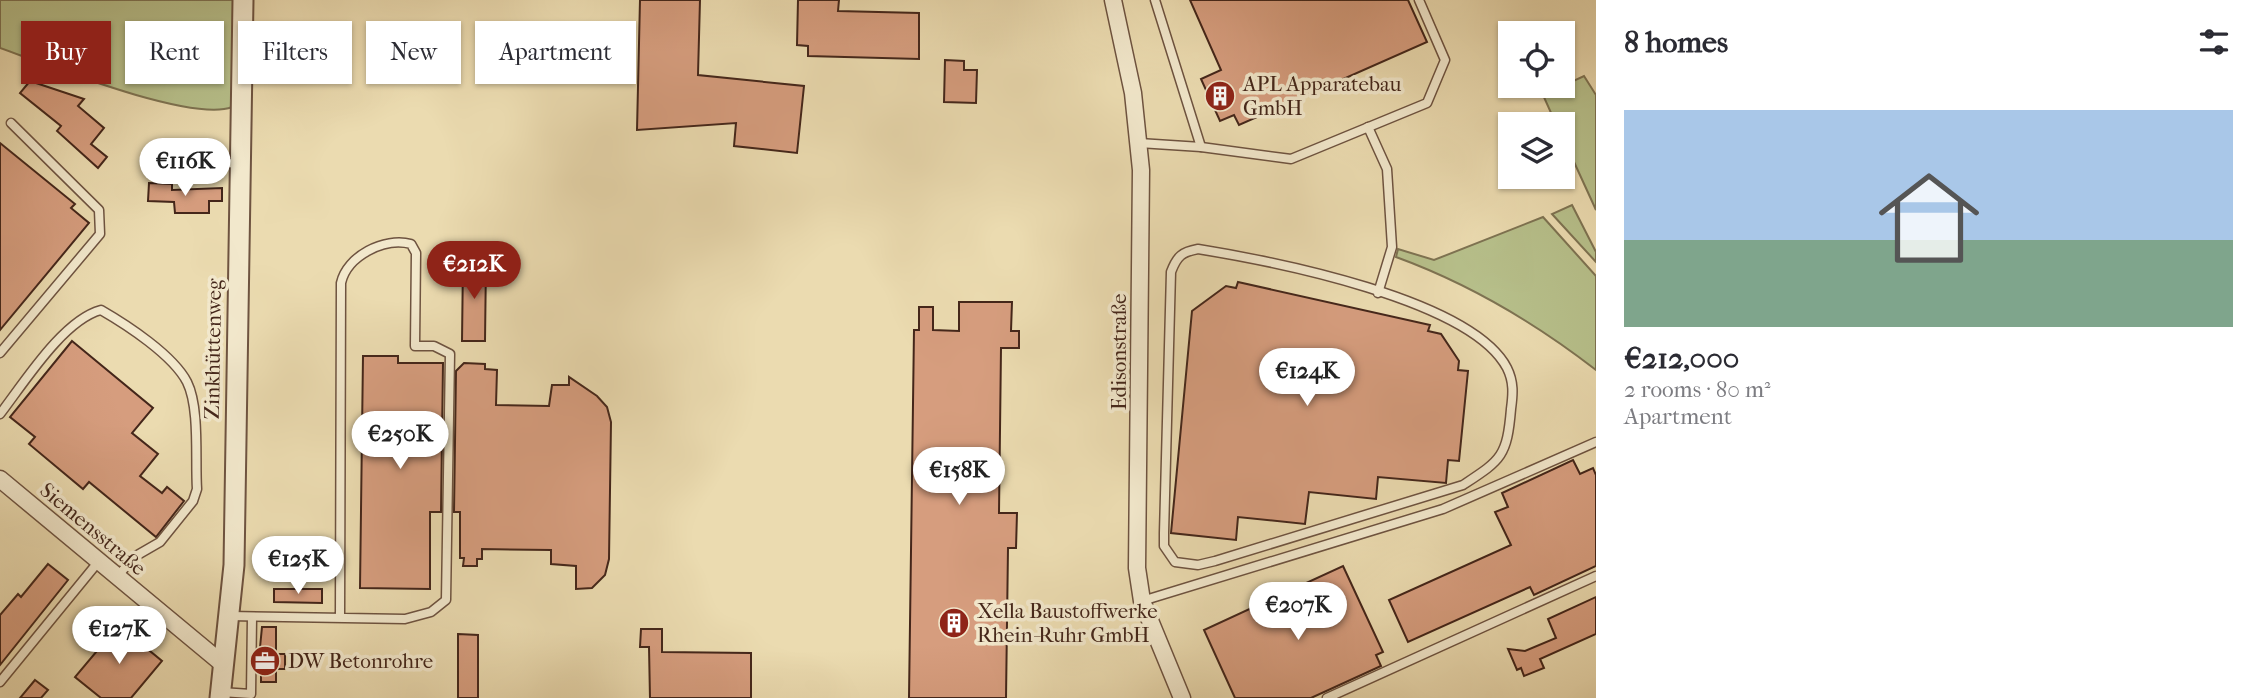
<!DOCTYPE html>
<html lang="en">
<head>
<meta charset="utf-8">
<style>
	body { margin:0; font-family:"IM FELL French Canon",serif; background:#f2f2f3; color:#2b2b33; height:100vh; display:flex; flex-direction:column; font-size:26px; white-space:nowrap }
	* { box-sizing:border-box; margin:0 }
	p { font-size:23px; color:#7c7c81 }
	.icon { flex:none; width:38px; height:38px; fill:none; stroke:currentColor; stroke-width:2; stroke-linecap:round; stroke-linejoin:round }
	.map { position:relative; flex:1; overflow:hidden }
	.drawer { display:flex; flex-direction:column; background:#fff; width:665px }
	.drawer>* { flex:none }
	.guide { position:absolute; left:21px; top:21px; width:665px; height:63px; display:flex; gap:14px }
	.tools { position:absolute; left:1498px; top:21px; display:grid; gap:14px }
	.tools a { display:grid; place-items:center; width:77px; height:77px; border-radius:0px; background:#fff; box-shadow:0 2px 5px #0004; font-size:35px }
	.price { position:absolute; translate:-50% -60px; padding:0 16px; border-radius:24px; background:#fff; color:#222; font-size:23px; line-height:46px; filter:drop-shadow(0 2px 4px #0008) }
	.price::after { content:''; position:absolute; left:50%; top:42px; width:21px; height:16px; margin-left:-10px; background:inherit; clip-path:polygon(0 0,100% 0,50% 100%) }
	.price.selected { background:#8f2418; color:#fff }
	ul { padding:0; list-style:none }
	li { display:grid; align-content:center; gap:14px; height:371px; padding:0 28px }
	li span { display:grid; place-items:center; height:217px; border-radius:0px; color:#555 }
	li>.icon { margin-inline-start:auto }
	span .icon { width:126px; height:126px; fill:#fffc; stroke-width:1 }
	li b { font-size:30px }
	h2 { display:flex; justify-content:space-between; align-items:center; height:84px; padding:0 28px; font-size:30px }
	.chip { padding:0 24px; border-radius:0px; background:#fff; box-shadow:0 2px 5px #0004; font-size:24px; line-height:63px }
	.chip.selected { background:#8f2418; color:#fff }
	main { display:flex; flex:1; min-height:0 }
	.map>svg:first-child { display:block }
</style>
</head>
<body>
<main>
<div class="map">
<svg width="1596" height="698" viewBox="0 0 1596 698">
	<rect width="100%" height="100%" fill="#ebdbb0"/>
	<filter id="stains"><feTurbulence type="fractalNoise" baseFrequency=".00286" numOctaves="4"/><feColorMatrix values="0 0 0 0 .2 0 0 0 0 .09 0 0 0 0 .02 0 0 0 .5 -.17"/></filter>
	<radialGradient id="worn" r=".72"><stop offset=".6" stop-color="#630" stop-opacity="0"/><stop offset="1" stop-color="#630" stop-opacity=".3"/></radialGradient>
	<!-- green -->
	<g fill="#b7c08b" stroke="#7e7352" stroke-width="2">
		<path d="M0 0H235L232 107C192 123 45 64 0 48Z"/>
		<polygon points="1584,76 1596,95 1596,210 1563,138 1563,124 1556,124 1543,95"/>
		<polygon points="1572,205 1596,252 1596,262 1552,214"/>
		<path d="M1543 217 1596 276V370C1534 322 1470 284 1396 257L1398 249 1434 260Z"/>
	</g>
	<!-- building -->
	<g fill="#d69d7e" stroke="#44261a" stroke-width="2">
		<polygon points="640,0 700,0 698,75 804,86 797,153 734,146 736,123 637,130"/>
		<polygon points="798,0 839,0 838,11 919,13 919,59 808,56 808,46 797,45"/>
		<polygon points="1190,0 1408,0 1427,42 1239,125 1234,115 1220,121 1201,79 1221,70"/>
		<polygon points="945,60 964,61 964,70 977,70 976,103 944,102"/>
		<polygon points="30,81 84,99 78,106 104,128 91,144 107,157 98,168 57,131 61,126 20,93"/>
		<polygon points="0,143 75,204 71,208 89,223 0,330"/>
		<polygon points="149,183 172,184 172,190 222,188 222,201 209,201 209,213 175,213 174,202 148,201"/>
		<polygon points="463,261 486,261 485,341 462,341"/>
		<polygon points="1238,282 1430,325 1428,331 1441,334 1459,361 1458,370 1468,371 1459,461 1448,460 1446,483 1378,477 1376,499 1309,492 1305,524 1238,517 1236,540 1171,533 1192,311 1226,286 1236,288"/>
		<polygon points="959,302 1012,302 1011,331 1019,331 1019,348 1001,348 999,513 1017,513 1016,548 1008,548 1006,698 909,698 914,330 919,330 919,307 933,307 933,330 959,331"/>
		<polygon points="72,341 153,408 132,433 158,454 140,476 162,493 167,487 184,501 156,537 89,482 83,489 29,444 35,437 10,417"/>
		<polygon points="363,356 398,356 398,363 443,363 441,512 430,512 430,589 360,588"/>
		<polygon points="464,363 485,364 485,369 497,370 496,405 549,406 552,385 569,385 569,377 597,396 607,407 611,422 609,559 605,575 592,588 576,589 576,566 551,564 551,550 482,549 482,559 477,559 477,566 463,566 464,558 460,558 460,512 454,512 456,371"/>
		<polygon points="1573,460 1580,474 1593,468 1596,475 1596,566 1534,595 1530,587 1408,642 1389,600 1511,545 1495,512 1508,507 1502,493"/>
		<polygon points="48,564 68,580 0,665 0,615 18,594 21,597"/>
		<polygon points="1343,566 1383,652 1376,655 1381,666 1311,698 1235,698 1204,630"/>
		<polygon points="274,589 322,589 322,603 274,602"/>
		<polygon points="1596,597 1596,634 1540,659 1544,668 1524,676 1521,668 1517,670 1508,649 1525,651 1556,638 1548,619"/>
		<polygon points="123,620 137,631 133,637 162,661 131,698 101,698 75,677"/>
		<polygon points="262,627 276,627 276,654 285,654 285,669 276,669 276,682 261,682 261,668 258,668"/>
		<polygon points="641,629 662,629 662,652 751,653 751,698 650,698 649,647 640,647"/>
		<polygon points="458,634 478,635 478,698 458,698"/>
		<polygon points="35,680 48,690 41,698 20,698"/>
	</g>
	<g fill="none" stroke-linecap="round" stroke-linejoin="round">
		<!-- service casing -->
		<g stroke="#6e5340" stroke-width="11">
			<g id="service">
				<polyline points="1155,0 1201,147"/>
				<polyline points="244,37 283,38"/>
				<polyline points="1368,127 1387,169 1392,247 1378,293"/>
				<polyline points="1139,143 1201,147 1291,159 1427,103 1445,60 1419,0"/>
				<polyline points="149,157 240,164"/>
				<path d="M1198 249C1272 261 1471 299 1507 368 1514 382 1513 394 1511 409 1507 457 1501 460 1463 485L1215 561 1198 565 1175 562 1164 546V533L1171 272C1177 256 1182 252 1198 249Z"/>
				<polyline points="0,353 100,234 99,210 11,123"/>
				<path d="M0 414C24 383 63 320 101 310 127 325 173 355 187 382 200 408 195 460 197 489L193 501 160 542 134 557 117 577"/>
				<polyline points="1142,601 1443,509 1596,442"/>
				<path d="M230 616 405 619 431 612 446 600 450 354 434 346H415L416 253 411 244C384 237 347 256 341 283L340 617"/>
				<polyline points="0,682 99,561"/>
				<polyline points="221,692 251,694 252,617"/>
				<polyline points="1327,698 1596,576"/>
			</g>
		</g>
		<!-- minor casing -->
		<g stroke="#6e5340" stroke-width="19">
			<g id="minor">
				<polyline points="1113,0 1133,93 1141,170 1137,568 1142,601 1182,698"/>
				<polyline points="0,479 224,665"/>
			</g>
		</g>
		<!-- tertiary casing -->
		<g stroke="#6e5340" stroke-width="23">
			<polyline id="tertiary" points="220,698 234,565 243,0"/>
		</g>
		<!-- service -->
		<use href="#service" stroke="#f2e8cc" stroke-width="8"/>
		<!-- minor -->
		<use href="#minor" stroke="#f2e8cc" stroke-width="16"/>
		<!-- tertiary -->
		<use href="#tertiary" stroke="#f2e8cc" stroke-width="19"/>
	</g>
	<!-- icons -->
	<defs>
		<g id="building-disc" transform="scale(1.575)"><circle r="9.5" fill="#8f2418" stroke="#f2e8cc"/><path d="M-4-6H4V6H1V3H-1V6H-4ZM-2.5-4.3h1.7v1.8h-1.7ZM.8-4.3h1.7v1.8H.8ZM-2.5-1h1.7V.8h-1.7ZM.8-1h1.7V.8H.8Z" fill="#fff"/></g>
		<g id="office-disc" transform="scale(1.575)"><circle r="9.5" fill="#8f2418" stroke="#f2e8cc"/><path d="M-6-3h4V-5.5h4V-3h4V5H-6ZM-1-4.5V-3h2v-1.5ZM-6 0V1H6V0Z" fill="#fff"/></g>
	</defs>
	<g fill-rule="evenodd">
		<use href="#building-disc" x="1220" y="96"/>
		<use href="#building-disc" x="954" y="623"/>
		<use href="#office-disc" x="265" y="661"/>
	</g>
	<g text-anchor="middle" stroke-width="7" stroke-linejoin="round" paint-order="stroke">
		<!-- poi labels -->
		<g font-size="21" fill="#44261a" stroke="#f2e8cc" text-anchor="start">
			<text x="1243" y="91">APL Apparatebau<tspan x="1243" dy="24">GmbH</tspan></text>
			<text x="977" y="618">Xella Baustoffwerke<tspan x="977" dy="24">Rhein-Ruhr GmbH</tspan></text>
			<text x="288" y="668">DW Betonrohre</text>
		</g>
		<!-- street labels -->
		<g font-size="21" fill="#44261a" stroke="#f2e8cc">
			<text transform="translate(213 349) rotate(-89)" y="7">Zinkhüttenweg</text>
			<text transform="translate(1119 352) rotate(-90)" y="7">Edisonstraße</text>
			<text transform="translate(93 529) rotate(40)" y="7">Siemensstraße</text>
		</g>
	</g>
	<rect width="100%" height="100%" filter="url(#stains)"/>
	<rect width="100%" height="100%" fill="url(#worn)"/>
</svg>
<div class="tools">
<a><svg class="icon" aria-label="locate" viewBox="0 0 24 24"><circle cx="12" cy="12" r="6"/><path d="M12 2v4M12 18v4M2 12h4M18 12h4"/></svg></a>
<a><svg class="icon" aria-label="layers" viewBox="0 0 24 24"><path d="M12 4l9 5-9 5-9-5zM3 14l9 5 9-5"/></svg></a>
</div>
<b class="price" style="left:185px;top:198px">€116K</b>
<b class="price selected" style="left:474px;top:301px">€212K</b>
<b class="price" style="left:1307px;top:408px">€124K</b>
<b class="price" style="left:400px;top:471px">€250K</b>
<b class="price" style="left:959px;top:507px">€158K</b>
<b class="price" style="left:298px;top:596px">€125K</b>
<b class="price" style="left:1298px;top:642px">€207K</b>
<b class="price" style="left:119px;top:666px">€127K</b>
<div class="guide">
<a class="chip selected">Buy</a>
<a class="chip">Rent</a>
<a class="chip">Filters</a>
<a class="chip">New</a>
<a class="chip">Apartment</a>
</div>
</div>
<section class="drawer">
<h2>8 homes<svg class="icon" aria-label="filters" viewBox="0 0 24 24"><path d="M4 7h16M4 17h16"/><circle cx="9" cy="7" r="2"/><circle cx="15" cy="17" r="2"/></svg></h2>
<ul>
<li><span style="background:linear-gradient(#a9c7e8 60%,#7fa58c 0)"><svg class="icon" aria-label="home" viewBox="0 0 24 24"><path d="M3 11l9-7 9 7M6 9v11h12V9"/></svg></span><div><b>€212,000</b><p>2 rooms · 80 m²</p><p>Apartment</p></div></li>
</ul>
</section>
</main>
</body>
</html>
